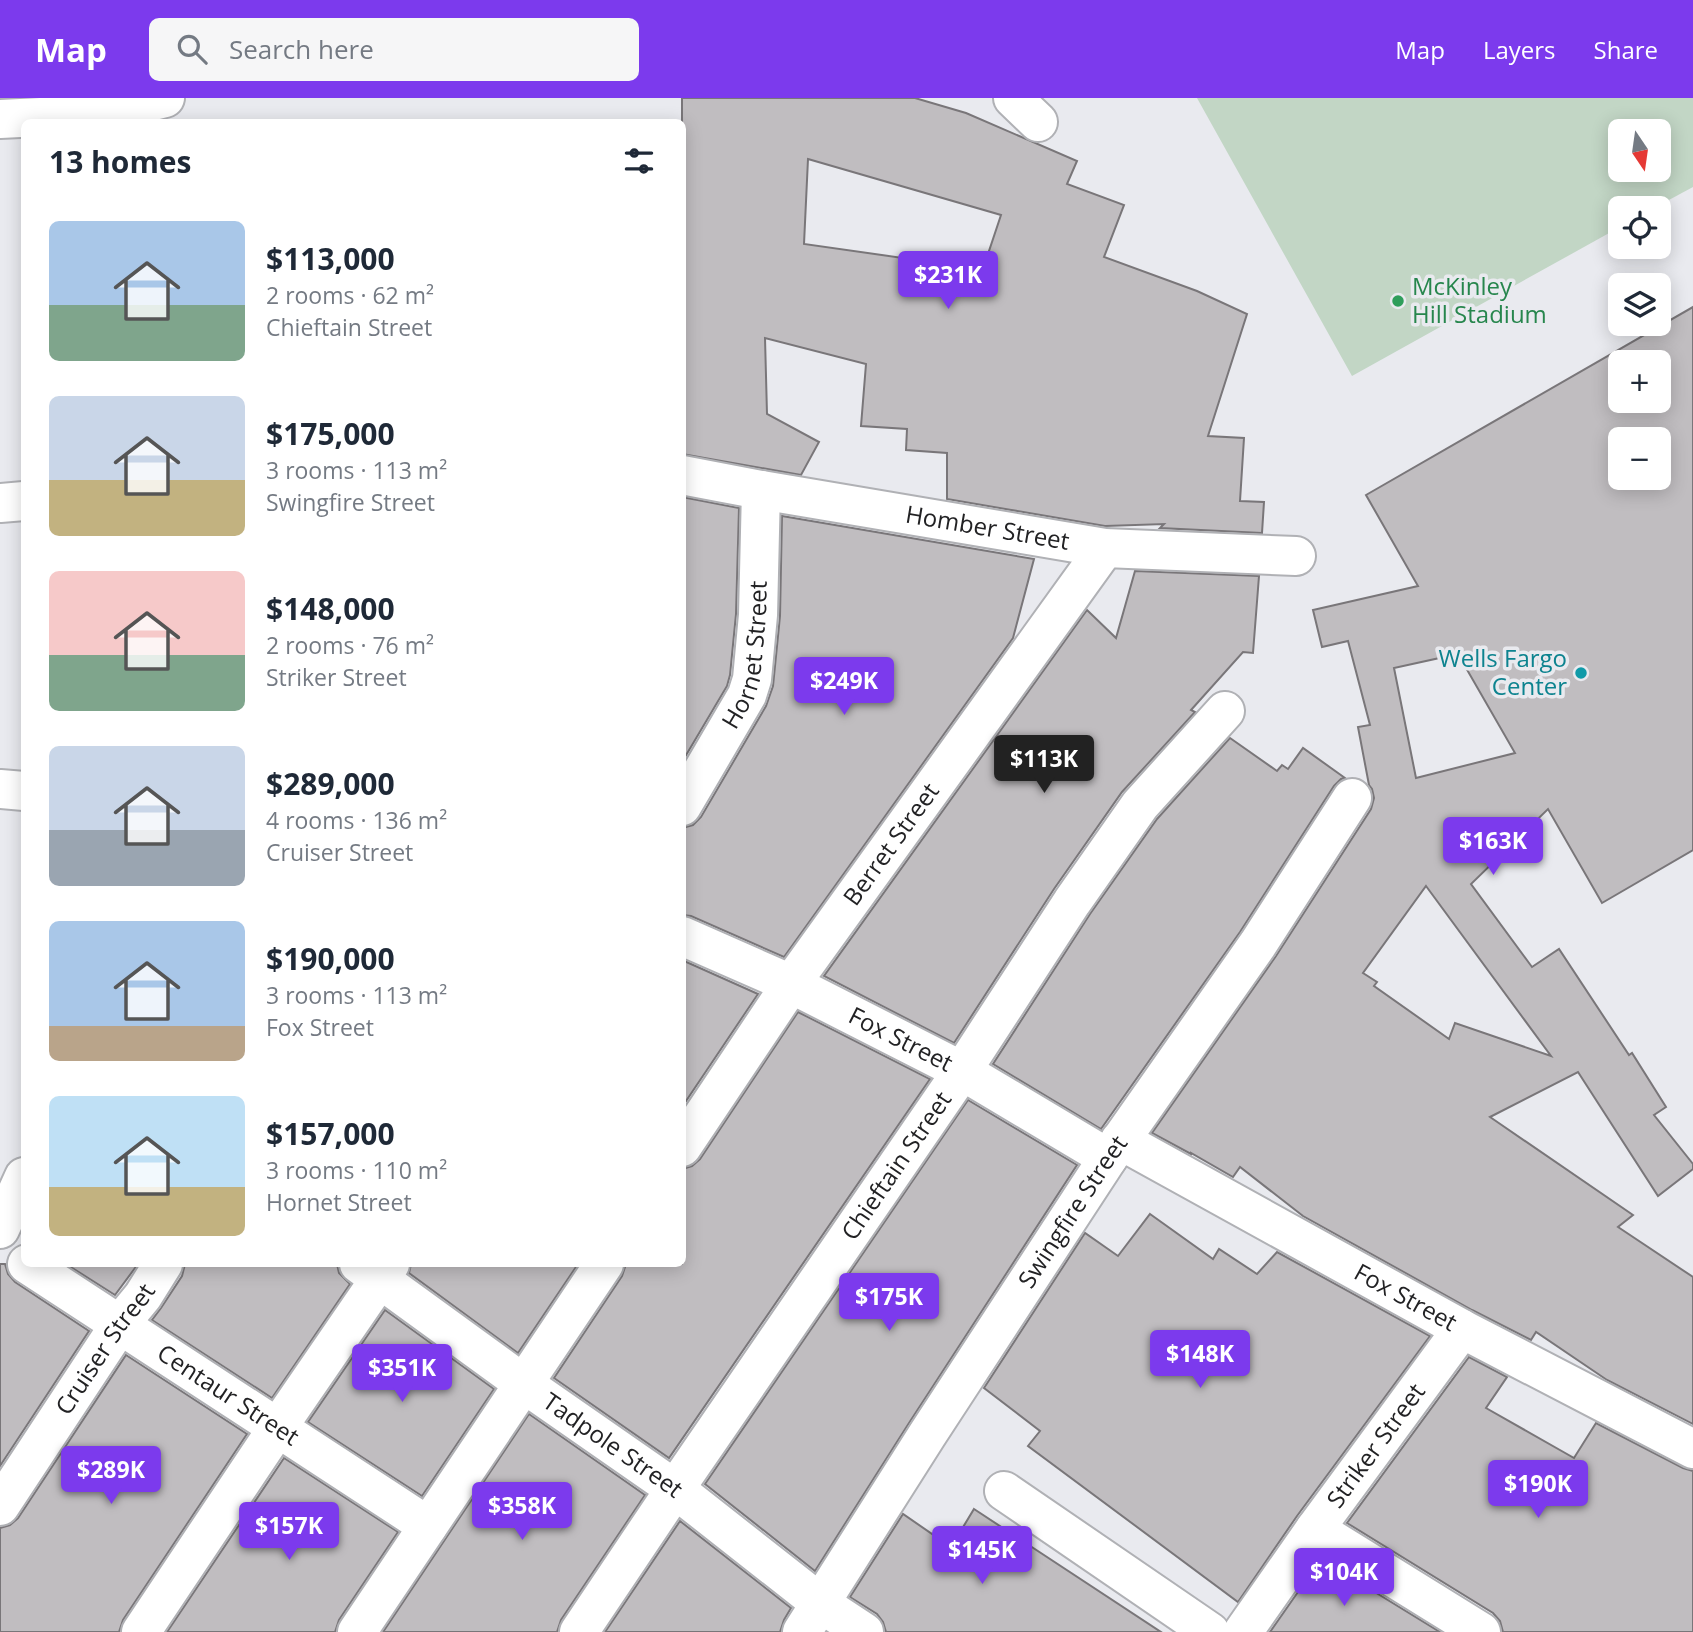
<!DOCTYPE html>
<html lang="en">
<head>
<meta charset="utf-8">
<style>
	body { margin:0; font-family:"Open Sans",sans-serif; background:#f6f6f7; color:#1f2937; height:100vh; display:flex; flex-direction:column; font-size:26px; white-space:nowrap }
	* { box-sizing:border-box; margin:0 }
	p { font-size:23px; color:#747a83 }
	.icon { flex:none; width:38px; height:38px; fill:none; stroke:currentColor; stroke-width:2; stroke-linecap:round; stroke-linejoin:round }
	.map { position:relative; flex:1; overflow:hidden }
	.details { position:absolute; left:21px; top:21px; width:665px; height:1148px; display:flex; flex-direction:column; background:#fff; border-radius:10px; box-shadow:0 4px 18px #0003 }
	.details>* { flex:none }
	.needle { width:46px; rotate:167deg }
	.fabs { position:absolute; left:1608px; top:21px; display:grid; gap:14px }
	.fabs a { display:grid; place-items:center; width:63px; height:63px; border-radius:10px; background:#fff; box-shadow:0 4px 18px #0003; font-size:35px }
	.price { position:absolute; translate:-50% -60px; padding:0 16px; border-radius:7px; background:#7c3aed; color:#fff; font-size:23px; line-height:46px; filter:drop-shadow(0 2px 4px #0008) }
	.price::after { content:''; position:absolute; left:50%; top:42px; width:21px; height:16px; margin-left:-10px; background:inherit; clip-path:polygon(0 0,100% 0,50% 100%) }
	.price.current { background:#222; color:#fff }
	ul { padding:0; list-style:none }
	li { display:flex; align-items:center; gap:21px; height:175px; padding:0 28px }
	li span { display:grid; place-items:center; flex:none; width:196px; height:140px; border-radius:10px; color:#555 }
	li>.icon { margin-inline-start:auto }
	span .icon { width:84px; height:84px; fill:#fffc; stroke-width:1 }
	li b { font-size:30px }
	h2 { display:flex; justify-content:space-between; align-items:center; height:84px; padding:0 28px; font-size:30px }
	header { display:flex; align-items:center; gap:42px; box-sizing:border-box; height:98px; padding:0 35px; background:#7c3aed; color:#fff }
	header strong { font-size:33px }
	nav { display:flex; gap:38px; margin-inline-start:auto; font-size:24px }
	.search { width:490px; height:63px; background:#f6f6f7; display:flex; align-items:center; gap:18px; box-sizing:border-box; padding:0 24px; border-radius:10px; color:#747a83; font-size:26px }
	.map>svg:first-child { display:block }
</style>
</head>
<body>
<header>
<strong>Map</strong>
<div class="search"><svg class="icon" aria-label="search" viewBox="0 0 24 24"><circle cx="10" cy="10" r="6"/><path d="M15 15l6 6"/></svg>Search here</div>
<nav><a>Map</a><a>Layers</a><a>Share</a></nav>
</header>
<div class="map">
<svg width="1693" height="1534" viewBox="0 0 1693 1534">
	<rect width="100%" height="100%" fill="#e9eaef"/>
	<!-- green -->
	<path fill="#c2d6c5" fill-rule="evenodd" d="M1197 0H1693V89L1654 110H1620V129L1352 278ZM1620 33H1659V72H1620Z"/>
	<!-- building -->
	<g fill="#c0bdc0" stroke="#797679" stroke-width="2" fill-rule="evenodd">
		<path d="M682 0H915L966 15 1077 63 1067 86 1124 107 1104 159 1197 193 1247 216 1208 338 1244 340 1240 403 1264 404 1262 435 1160 430 1164 426 1105 428 947 401V355L906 352 907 331 861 328 866 266 765 240 767 316 819 344 801 377 682 356ZM808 61 1001 117 975 195 901 172 903 160 804 146Z"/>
		<path d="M1693 209V752L1602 805 1548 711 1471 786 1532 869 1559 851 1629 957 1632 955 1666 1009 1654 1017 1693 1066V1071L1658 1098 1578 974 1490 1019 1633 1117 1618 1129 1693 1179V1326L1607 1282 1536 1234 1531 1242 1472 1212 1303 1118 1240 1069 1233 1079 1191 1055V1056L1152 1035 1276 858 1371 711 1374 700 1372 691 1369 687 1358 629 1370 627 1348 543 1322 549 1313 512 1418 488 1366 397ZM1620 264H1659V303H1620ZM1620 341H1659V380H1620ZM1458 556 1515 655 1416 680 1394 570ZM1426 788 1551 958 1455 925 1449 941 1374 888 1377 884 1363 875Z"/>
		<polygon points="682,399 739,410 736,516 730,577 727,588 682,664"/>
		<polygon points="782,418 1034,461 1013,540 784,859 691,818 682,817 682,730 693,727 701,719 766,608 773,588 780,518"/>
		<polygon points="1135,473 1259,478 1253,555 1243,554 1191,612 1195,614 1122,694 1054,791 954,945 824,878 1087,512 1116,540"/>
		<polygon points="1230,640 1277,673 1282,667 1288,671 1303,650 1345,680 1341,681 1334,688 1240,834 1101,1031 993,966 1090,816 1157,721"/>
		<polygon points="682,862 758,896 682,1009"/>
		<polygon points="798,914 930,981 669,1360 554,1280 622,1178 626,1166 682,1166 682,1071 692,1068 700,1061"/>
		<polygon points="968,1002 1077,1067 909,1325 815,1473 705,1386"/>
		<polygon points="1150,1116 1213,1161 1219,1151 1257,1176 1277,1154 1430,1238 1297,1418 1238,1504 1028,1348 1040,1333 984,1290 1085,1135 1118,1158"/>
		<polygon points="0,1166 5,1166 8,1176 15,1184 89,1233 0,1368"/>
		<polygon points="66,1166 138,1166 115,1197"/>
		<polygon points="185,1166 337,1166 339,1175 350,1186 272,1300 152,1222 161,1210 182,1178"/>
		<polygon points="411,1166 578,1166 518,1255 409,1175"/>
		<polygon points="385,1212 494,1291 422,1398 308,1324"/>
		<polygon points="126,1257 247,1336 123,1522 119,1534 0,1534 0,1430 10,1427 18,1420"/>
		<polygon points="1469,1259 1507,1279 1486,1310 1574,1360 1596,1325 1683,1370 1693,1373 1693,1534 1503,1534 1500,1523 1493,1515 1347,1425"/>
		<polygon points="529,1316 645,1397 561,1522 557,1534 383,1534"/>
		<polygon points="284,1360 398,1434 339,1522 335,1534 167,1534"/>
		<polygon points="974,1411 1161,1534 886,1534 883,1524 877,1516 850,1499 903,1416 951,1449"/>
		<polygon points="680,1423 791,1510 784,1522 780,1534 605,1534"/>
		<polygon points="1321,1461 1440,1534 1270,1534"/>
	</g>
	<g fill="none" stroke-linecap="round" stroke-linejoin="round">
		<!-- minor casing -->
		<g stroke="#b0b1b5" stroke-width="42">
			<g id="minor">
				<polyline points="1013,0 1038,24"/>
				<polyline points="0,21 101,16 165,0"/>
				<path id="s1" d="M682 377 761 392 1105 450 1296 458"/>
				<polyline points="0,405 24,403"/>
				<polyline points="0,691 24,693"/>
				<path id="s2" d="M682 708 747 597 752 581 758 517 761 392"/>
				<path id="s3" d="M682 838 791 886 962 973 1108 1060"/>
				<path id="s4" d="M1120 1042 1462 1231 1693 1351"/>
				<path id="s5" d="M682 1049 791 886 1105 450"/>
				<polyline points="0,1131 24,1079"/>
				<path id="s6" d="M27 1166 428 1428"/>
				<path id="s7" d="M359 1166 524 1286 675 1391 820 1505 864 1534"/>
				<polyline points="1004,1393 1210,1534"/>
				<path id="s8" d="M0 1408 120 1226 143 1198 163 1166"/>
				<polyline points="1315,1431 1481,1534"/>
				<polyline points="141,1534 278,1329 390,1166"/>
				<polyline points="357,1534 604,1166"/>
				<path id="s9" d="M579 1534 675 1391 962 973 1072 804 1140 707 1225 613"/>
				<path id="s10" d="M802 1534 927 1337 1108 1060 1258 846 1352 700"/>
				<path id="s11" d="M1243 1534 1315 1431 1462 1231"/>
			</g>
		</g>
		<!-- minor -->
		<use href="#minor" stroke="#fff" stroke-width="38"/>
	</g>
	<!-- markers -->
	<circle fill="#2e9e5b" stroke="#e9eaef" stroke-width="2.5" cx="1398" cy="203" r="7"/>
	<circle fill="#0f9aa8" stroke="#e9eaef" stroke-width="2.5" cx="1581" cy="575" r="7"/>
	<g text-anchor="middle" stroke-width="7" stroke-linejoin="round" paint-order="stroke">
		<!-- leisure labels -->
		<g font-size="24" fill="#27864d" stroke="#e9eaef" text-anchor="start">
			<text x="1412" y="197">McKinley<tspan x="1412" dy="28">Hill Stadium</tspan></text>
		</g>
		<!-- street labels -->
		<g font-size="24" fill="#222224" stroke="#e9eaef">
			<text dy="8" stroke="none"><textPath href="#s1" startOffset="310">Homber Street</textPath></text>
			<text dy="8" stroke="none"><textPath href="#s2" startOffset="168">Hornet Street</textPath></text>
			<text dy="8" stroke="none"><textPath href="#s5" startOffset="368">Berret Street</textPath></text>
			<text dy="8" stroke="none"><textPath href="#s3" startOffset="242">Fox Street</textPath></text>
			<text dy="8" stroke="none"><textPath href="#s9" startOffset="564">Chieftain Street</textPath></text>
			<text dy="8" stroke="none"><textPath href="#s10" startOffset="500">Swingfire Street</textPath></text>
			<text dy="8" stroke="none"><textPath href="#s4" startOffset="326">Fox Street</textPath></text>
			<text dy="8" stroke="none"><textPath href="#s8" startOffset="189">Cruiser Street</textPath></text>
			<text dy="8" stroke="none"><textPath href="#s6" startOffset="240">Centaur Street</textPath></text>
			<text dy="8" stroke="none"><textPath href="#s7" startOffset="312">Tadpole Street</textPath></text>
			<text dy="8" stroke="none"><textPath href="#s11" startOffset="229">Striker Street</textPath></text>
		</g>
		<!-- culture labels -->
		<g font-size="24" fill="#0d838f" stroke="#e9eaef" text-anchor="end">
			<text x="1567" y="569">Wells Fargo<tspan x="1567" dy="28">Center</tspan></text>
		</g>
	</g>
</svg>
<div class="fabs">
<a><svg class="needle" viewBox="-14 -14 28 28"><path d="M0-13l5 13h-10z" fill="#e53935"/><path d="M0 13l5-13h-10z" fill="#747a83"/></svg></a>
<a><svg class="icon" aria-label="locate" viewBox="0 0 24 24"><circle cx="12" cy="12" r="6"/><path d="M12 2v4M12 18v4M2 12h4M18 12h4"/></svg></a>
<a><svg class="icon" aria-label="layers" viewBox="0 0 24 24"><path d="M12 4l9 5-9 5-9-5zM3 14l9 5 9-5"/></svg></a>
<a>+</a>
<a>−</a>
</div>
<b class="price" style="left:948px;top:213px">$231K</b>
<b class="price" style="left:844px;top:619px">$249K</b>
<b class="price current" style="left:1044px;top:697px">$113K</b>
<b class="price" style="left:1493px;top:779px">$163K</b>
<b class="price" style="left:889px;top:1235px">$175K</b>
<b class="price" style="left:1200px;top:1292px">$148K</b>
<b class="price" style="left:402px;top:1306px">$351K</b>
<b class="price" style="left:111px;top:1408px">$289K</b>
<b class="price" style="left:1538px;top:1422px">$190K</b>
<b class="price" style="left:522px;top:1444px">$358K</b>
<b class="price" style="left:289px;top:1464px">$157K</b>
<b class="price" style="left:982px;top:1488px">$145K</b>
<b class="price" style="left:1344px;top:1510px">$104K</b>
<section class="details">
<h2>13 homes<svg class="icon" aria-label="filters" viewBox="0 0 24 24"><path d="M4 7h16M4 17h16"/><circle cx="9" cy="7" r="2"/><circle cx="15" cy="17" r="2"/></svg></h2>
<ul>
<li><span style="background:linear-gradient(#a9c7e8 60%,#7fa58c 0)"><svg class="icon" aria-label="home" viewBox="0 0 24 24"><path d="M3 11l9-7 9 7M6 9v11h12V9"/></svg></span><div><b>$113,000</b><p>2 rooms · 62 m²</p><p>Chieftain Street</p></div></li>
<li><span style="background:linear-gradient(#c9d6e8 60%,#c2b280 0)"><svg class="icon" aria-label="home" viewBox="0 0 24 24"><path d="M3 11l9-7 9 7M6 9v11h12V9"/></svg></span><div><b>$175,000</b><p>3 rooms · 113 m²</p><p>Swingfire Street</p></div></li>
<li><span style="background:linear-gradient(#f6c9c9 60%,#7fa58c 0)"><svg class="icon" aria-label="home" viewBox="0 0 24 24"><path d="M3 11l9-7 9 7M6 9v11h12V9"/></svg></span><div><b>$148,000</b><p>2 rooms · 76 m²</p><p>Striker Street</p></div></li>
<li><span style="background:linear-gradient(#c9d6e8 60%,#9aa5b1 0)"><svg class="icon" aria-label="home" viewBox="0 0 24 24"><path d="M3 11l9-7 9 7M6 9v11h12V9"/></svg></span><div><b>$289,000</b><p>4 rooms · 136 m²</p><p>Cruiser Street</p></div></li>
<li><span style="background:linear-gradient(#a9c7e8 75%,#b9a48a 0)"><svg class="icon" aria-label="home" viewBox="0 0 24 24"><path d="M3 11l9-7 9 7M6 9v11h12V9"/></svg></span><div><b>$190,000</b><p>3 rooms · 113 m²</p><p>Fox Street</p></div></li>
<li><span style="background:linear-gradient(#bfe0f5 65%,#c2b280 0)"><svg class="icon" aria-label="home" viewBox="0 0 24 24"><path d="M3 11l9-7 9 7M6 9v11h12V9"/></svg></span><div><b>$157,000</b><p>3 rooms · 110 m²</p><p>Hornet Street</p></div></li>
</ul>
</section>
</div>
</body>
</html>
